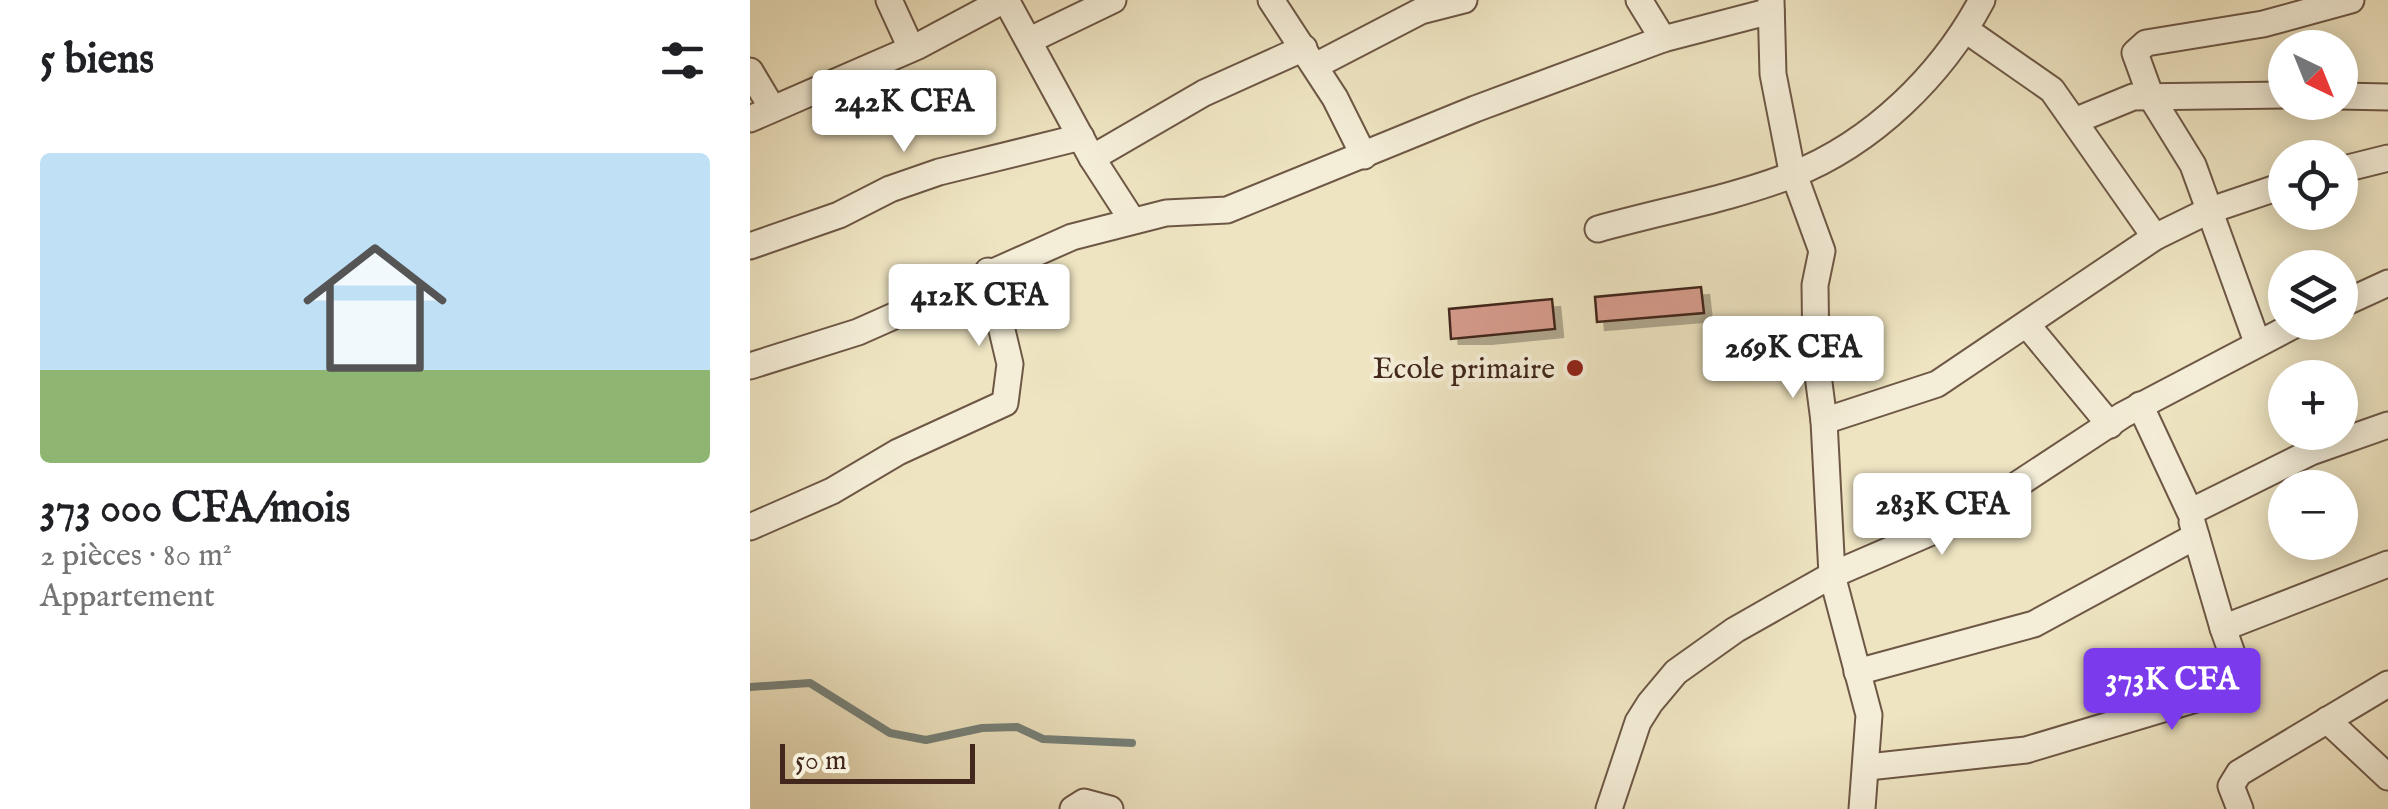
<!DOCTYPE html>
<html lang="fr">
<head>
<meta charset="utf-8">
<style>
	body { margin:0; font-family:"IM FELL English",serif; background:#f6f6f6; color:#202124; height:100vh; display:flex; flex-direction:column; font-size:38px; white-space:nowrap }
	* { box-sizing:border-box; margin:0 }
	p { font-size:32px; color:#757577 }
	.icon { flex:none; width:55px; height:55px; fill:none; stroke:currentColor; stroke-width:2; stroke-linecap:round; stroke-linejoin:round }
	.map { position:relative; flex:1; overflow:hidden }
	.side { display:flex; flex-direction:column; background:#fff; width:750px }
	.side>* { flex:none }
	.needle { width:65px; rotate:137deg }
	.buttons { position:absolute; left:1518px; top:30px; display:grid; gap:20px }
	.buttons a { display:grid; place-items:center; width:90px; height:90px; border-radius:50%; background:#fff; box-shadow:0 5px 25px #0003; font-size:50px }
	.scale { position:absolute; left:30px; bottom:25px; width:195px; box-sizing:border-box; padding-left:10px; border:5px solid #42281c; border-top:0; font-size:28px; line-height:35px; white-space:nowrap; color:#42281c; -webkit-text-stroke:8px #f4edd7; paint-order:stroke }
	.price { position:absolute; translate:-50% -85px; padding:0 22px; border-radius:10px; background:#fff; color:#222; font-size:32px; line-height:65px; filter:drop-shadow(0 2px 5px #0008) }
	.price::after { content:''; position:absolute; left:50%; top:60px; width:30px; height:22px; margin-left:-15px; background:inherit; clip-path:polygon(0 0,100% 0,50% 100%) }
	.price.selected { background:#7c3aed; color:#fff }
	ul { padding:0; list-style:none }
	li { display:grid; align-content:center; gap:20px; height:530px; padding:0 40px }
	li+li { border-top:2px solid #e0e0e0 }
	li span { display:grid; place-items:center; height:310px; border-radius:10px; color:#555 }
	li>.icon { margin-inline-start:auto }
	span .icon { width:180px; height:180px; fill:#fffc; stroke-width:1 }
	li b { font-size:42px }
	h2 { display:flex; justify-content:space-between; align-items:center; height:120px; padding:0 40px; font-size:42px }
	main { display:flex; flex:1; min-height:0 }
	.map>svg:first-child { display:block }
</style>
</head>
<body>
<main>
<section class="side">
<h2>5 biens<svg class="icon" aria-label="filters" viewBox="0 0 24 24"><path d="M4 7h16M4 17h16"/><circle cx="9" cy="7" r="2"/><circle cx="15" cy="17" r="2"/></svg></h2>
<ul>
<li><span style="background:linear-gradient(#bfe0f5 70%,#8fb573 0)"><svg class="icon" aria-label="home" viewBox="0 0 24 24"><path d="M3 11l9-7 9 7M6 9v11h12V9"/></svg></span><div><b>373 000 CFA/mois</b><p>2 pièces · 80 m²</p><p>Appartement</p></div></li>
</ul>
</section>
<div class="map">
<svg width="1638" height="809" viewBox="0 0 1638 809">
	<defs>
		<filter id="shadow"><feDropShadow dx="8" dy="8" stdDeviation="0" flood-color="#0004"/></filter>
	</defs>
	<rect width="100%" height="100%" fill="#eee4c1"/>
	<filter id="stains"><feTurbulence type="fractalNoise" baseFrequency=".002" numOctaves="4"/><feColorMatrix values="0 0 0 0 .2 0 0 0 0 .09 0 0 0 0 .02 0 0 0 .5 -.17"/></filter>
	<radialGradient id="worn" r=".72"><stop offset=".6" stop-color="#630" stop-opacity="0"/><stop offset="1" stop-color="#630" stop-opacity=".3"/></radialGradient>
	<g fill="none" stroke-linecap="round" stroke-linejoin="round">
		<!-- stream -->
		<polyline stroke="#77827a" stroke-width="8" points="0,687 60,683 140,733 176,740 232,728 267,727 293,739 382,743"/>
	</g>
	<!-- building -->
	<g fill="#d79c8e" stroke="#42281c" stroke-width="2.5" filter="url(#shadow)">
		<polygon points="951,287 954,313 847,322 845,297"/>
		<polygon points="802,299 805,329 701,339 699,309"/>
	</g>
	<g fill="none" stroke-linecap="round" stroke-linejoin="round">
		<!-- street casing -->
		<g stroke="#6d5745" stroke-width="29">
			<g id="street">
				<polyline points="139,0 161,48"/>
				<polyline points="256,0 342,158 382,220"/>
				<polyline points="521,0 585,98 614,156"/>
				<polyline points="889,0 913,39"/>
				<polyline points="1021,0 1023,74 1041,166 1072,251 1065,285 1066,360 1074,421 1082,575 1119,715 1112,809"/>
				<polyline points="1216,30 1302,90 1405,237"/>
				<polyline points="280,40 363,0"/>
				<polyline points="565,66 671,11 714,0"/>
				<polyline points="0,71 22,108"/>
				<polyline points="1590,96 1638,97"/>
				<polyline points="0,119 168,46 254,0"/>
				<polyline points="1327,120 1383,97 1535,95"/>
				<polyline points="342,158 454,93 554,48"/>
				<polyline points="1590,170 1638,158"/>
				<path d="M848 229C912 211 980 199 1042 175 1123 143 1192 75 1232 0"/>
				<polyline points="0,246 89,215 140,189 189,172 331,137"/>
				<polyline points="1590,305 1638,283"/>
				<polyline points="1278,326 1360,425"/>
				<polyline points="1507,342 1443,165 1401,97 1385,53 1396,43 1513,24 1601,0"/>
				<polyline points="0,366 108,332 322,237 416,213 477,210 725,109 913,39 1021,11"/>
				<polyline points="1390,405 1440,512 1561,452 1638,425"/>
				<polyline points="1074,421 1187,384 1405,237 1458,211 1535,185"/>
				<polyline points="1442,522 1473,628"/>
				<polyline points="0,527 82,491 148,452 255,403 260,364 238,271"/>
				<polyline points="1107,672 1284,624 1446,536"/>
				<polyline points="1577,720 1638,777"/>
				<polyline points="1118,767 1276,750 1486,687 1491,679 1473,628 1638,564"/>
				<polyline points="323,809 334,802 360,809"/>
				<polyline points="859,809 888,722 900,703 926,672 985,630 1082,575 1221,515 1373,415 1550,322"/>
				<polyline points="1490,809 1481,786 1489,773 1638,684"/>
			</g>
		</g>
		<!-- street -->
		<use href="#street" stroke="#f4edd7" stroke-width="25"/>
	</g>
	<!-- markers -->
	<circle fill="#8f2418" stroke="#f4edd7" stroke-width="4" cx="825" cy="368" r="10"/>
	<g text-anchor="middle" stroke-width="8" stroke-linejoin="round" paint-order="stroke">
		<!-- poi labels -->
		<g font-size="30" fill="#42281c" stroke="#f4edd7" text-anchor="end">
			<text x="805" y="378">Ecole primaire</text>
		</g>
	</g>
	<rect width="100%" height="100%" filter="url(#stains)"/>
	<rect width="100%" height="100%" fill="url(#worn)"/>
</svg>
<div class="buttons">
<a><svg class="needle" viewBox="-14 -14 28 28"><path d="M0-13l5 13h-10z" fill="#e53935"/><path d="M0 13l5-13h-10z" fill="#757577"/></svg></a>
<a><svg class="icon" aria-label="locate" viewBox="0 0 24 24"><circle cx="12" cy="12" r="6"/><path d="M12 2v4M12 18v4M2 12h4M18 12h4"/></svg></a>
<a><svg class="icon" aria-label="layers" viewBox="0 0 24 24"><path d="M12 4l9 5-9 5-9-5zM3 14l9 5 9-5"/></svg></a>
<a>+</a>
<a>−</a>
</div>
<div class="scale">50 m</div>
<b class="price" style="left:154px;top:155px">242K CFA</b>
<b class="price" style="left:229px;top:349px">412K CFA</b>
<b class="price" style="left:1043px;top:401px">269K CFA</b>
<b class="price" style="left:1192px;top:558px">283K CFA</b>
<b class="price selected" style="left:1422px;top:733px">373K CFA</b>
</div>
</main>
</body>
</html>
